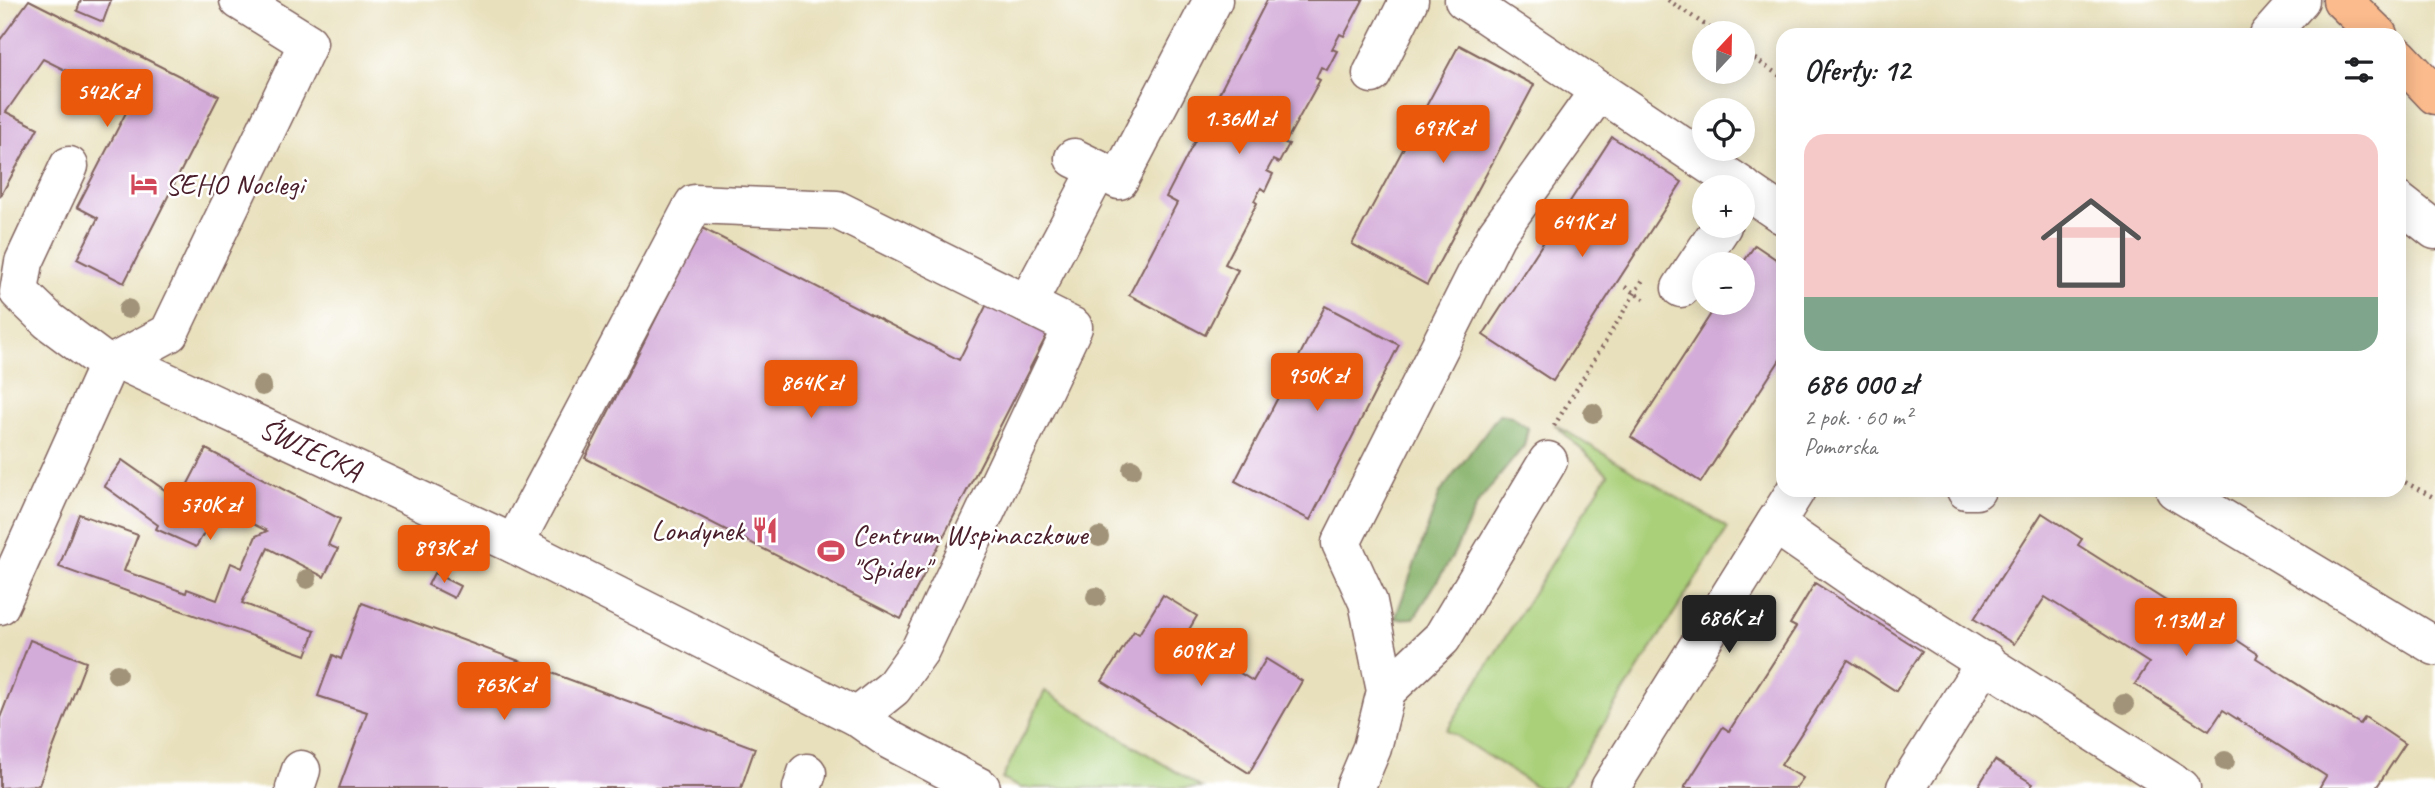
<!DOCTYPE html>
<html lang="pl">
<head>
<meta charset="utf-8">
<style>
	body { margin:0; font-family:Caveat,sans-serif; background:#f2f2f2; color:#202124; height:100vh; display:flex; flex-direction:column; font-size:26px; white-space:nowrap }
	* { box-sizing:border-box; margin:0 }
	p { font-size:23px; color:#757577 }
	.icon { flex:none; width:38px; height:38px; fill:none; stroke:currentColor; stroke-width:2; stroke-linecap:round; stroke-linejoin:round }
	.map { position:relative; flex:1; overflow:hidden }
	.sheet { position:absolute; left:1776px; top:28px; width:630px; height:469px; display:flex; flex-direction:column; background:#fff; border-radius:21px; box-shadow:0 4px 18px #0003 }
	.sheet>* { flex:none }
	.needle { width:46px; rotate:22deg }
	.tools { position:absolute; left:1692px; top:21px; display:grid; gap:14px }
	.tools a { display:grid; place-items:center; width:63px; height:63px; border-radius:50%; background:#fff; box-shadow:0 4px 18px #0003; font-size:35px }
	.price { position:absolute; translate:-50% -60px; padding:0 16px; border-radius:7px; background:#ea580c; color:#fff; font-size:23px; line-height:46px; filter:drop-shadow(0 2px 4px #0008) }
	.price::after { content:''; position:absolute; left:50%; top:42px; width:21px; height:16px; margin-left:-10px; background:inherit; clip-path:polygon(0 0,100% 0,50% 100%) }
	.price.current { background:#222; color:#fff }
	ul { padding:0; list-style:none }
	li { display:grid; align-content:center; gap:14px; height:371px; padding:0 28px }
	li+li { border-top:2px solid #e0e0e0 }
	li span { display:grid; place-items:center; height:217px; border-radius:21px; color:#555 }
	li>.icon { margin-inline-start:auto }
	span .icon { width:126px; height:126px; fill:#fffc; stroke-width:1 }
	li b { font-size:30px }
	h2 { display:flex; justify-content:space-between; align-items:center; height:84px; padding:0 28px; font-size:30px }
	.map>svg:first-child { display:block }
</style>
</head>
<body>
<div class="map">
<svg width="2435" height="788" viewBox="0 0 2435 788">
	<rect width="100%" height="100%" fill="#fff"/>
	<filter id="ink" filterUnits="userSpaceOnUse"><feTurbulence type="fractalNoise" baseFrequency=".0143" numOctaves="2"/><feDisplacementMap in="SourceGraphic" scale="14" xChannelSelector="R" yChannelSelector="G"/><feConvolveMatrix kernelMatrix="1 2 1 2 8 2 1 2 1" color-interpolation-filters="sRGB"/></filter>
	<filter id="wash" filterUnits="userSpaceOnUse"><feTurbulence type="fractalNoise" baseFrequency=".00686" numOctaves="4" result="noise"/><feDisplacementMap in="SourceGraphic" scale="28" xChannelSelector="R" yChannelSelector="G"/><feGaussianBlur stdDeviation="1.57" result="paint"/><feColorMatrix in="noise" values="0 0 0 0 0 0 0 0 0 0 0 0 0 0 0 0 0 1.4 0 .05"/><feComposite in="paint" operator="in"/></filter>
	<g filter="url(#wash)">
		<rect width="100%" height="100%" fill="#e8e0bc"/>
		<!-- green -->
		<g fill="#aad07a" stroke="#7a7852" stroke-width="2">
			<polygon points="1554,424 1728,528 1563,788 1538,788 1447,730 1608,474"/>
			<polygon points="1045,691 1202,788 1020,788 1002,779"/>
		</g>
		<!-- forest -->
		<polygon fill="#87b26a" stroke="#68684a" stroke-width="2" points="1499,414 1511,416 1528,428 1524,446 1479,501 1451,559 1414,618 1395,619 1440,493"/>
		<g id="blocks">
			<!-- building -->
			<g fill="#d4acd9">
				<polygon points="29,0 219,96 124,283 77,259 98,218 77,207 131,103 43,59 6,112 38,128 0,197 0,40"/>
				<polygon points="81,0 111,0 103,22 77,11"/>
				<polygon points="1267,0 1363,0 1344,36 1340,34 1332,49 1337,51 1327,70 1321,67 1316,78 1320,80 1285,143 1289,144 1279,163 1273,160 1267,171 1273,174 1265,191 1261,188 1254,201 1257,203 1225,264 1238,270 1205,335 1129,295 1177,203 1166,197"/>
				<polygon points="1459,45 1534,85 1427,285 1352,244"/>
				<polygon points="1612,137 1682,182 1553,381 1483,335"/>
				<polygon points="702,228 959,360 987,304 1048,333 901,619 585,458"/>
				<polygon points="1755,245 1783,264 1783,355 1701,482 1631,437 1718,303 1743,303 1743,263"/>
				<polygon points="1325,306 1399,345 1310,520 1235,481"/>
				<polygon points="206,449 340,519 328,545 338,549 324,577 268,548 242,603 315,631 306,655 59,567 79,514 138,535 124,571 186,593 187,589 217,600 231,563 242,568 256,536 267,531 219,507 196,547 156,529 158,525 104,486 122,460 176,498 174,501 178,503"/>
				<polygon points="2042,513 2082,539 2078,545 2182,611 2185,606 2258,654 2256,658 2360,724 2365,717 2405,744 2376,788 2319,788 2326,776 2223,710 2209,731 2135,684 2149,663 2045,597 2014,644 1974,619"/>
				<polygon points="434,573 460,586 454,598 428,585"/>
				<polygon points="1815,583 1922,651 1896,691 1848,660 1781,765 1803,778 1796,788 1684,788 1723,727 1729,731 1796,627 1790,624"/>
				<polygon points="1163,595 1197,616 1184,638 1253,681 1266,659 1302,681 1249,773 1102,681 1134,631 1139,634"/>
				<polygon points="362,603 755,748 741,788 339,788 367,712 318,696 333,655 341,659"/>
				<polygon points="30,640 86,662 39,785 0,788 0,718"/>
				<polygon points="1995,760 2033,784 2030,788 1977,788"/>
			</g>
		</g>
	</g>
	<g filter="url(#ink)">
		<use href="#blocks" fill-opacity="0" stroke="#81635e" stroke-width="2"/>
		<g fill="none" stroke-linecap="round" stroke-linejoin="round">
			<!-- minor casing -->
			<g stroke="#81635e" stroke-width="41">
				<g id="minor">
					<polyline points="1464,0 1743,187"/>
					<polyline points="2269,35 2300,0"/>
					<polyline points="1372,74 1409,0"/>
					<polyline points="1074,158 1119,180 1213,0"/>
					<polyline points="69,166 24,262 19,292 49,321 108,365"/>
					<polyline points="1743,188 1783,215"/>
					<polyline points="2399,202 2435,230"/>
					<polyline points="1681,288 1722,226"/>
					<polyline points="1027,304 1098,170"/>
					<polyline points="119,360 169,333 308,43 239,0"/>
					<polyline points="108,365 119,360 514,544 857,717 890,740 981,788"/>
					<polyline points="1966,490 1976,490"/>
					<polyline points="2175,490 2435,646"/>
					<polyline points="1775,524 1863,585 2181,788"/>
					<polyline points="514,544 694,204 837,210 1073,327 920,650 893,688 857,717"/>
					<polyline points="0,605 108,365"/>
					<polyline points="1386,691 1442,638 1548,461"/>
					<polyline points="295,788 301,770"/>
					<polyline points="802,788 807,773"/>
					<polyline points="1355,788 1372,748 1386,691 1368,602 1341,543 1496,235 1599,91"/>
					<polyline points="1610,788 1796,490"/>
					<polyline points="1906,788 1986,661"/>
				</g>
			</g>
			<!-- major casing -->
			<g stroke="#81635e" stroke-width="41">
				<g id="major">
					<polyline points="2342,0 2378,35"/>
					<polyline points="2399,57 2435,95"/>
				</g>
			</g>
			<!-- path -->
			<g stroke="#81635e" stroke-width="4.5" stroke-dasharray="2 5" stroke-linecap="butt">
				<polyline points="1668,0 1717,33"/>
				<polyline points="1743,51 1783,78"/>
				<polyline points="1625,287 1645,300"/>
				<polyline points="1554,426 1644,278"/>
				<polyline points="2399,479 2435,498"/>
			</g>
			<!-- minor -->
			<use href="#minor" stroke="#fff" stroke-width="38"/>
			<!-- major -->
			<use href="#major" stroke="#fbbb8c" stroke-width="38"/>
		</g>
		<!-- trees -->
		<g fill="#a19379">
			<circle cx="128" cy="309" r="10"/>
			<circle cx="262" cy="386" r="10"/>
			<circle cx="1593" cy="413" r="10"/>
			<circle cx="1132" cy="469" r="10"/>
			<circle cx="1099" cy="537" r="10"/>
			<circle cx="307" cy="579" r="10"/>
			<circle cx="1096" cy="597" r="10"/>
			<circle cx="117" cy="674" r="10"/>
			<circle cx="2124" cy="704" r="10"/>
			<circle cx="2225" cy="761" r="10"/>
		</g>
	</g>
	<!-- icons -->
	<defs>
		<g id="hotel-bare" transform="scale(2.1)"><path d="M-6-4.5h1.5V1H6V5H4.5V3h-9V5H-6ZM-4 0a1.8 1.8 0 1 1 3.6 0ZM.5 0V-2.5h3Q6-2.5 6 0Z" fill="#d1495b" stroke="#fff" stroke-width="2.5" paint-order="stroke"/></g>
		<g id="restaurant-bare" transform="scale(2.1)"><path d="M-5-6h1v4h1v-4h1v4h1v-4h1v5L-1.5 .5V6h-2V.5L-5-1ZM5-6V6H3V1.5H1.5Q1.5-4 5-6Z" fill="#d1495b" stroke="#fff" stroke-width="2.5" paint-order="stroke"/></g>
		<g id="stadium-bare" transform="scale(2.1)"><path d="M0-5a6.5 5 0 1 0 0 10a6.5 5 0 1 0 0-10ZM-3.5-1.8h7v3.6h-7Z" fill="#d1495b" stroke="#fff" stroke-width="2.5" paint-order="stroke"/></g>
	</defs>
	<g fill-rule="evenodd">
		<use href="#hotel-bare" x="144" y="184"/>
		<use href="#restaurant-bare" x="765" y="530"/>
		<use href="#stadium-bare" x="831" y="551"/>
	</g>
	<g text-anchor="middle" stroke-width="5" stroke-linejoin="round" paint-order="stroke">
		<!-- poi labels -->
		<g font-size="30" fill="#4a1f2b" stroke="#fff" text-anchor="start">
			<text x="165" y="194">SEHO Noclegi</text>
			<text x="744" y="540" text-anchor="end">Londynek</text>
			<text x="852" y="544">Centrum Wspinaczkowe<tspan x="852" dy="34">"Spider"</tspan></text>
		</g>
		<!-- street labels -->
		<g font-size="30" fill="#4a1f2b" stroke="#fff">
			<text transform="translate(311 449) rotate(25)" y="10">ŚWIECKA</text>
		</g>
	</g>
</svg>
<div class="tools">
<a><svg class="needle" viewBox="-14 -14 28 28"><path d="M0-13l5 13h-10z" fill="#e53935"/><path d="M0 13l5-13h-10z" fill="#757577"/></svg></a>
<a><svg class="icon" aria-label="locate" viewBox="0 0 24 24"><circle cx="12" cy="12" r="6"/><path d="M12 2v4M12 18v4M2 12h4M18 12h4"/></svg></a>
<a>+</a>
<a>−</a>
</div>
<b class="price" style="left:107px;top:129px">542K zł</b>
<b class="price" style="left:1239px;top:156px">1.36M zł</b>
<b class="price" style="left:1443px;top:165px">697K zł</b>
<b class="price" style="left:1582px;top:259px">641K zł</b>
<b class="price" style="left:1317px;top:413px">950K zł</b>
<b class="price" style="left:811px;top:420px">864K zł</b>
<b class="price" style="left:210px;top:542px">570K zł</b>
<b class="price" style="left:444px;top:585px">893K zł</b>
<b class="price current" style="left:1729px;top:655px">686K zł</b>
<b class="price" style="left:2186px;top:658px">1.13M zł</b>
<b class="price" style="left:1201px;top:688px">609K zł</b>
<b class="price" style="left:504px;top:722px">763K zł</b>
<section class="sheet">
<h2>Oferty: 12<svg class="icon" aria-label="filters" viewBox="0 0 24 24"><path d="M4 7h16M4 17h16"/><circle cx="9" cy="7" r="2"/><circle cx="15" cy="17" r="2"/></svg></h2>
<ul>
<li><span style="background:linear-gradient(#f6c9c9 75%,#7fa58c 0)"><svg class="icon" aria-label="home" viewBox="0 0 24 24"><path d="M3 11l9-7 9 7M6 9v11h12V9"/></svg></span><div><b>686 000 zł</b><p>2 pok. · 60 m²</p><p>Pomorska</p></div></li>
</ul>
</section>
</div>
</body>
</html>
